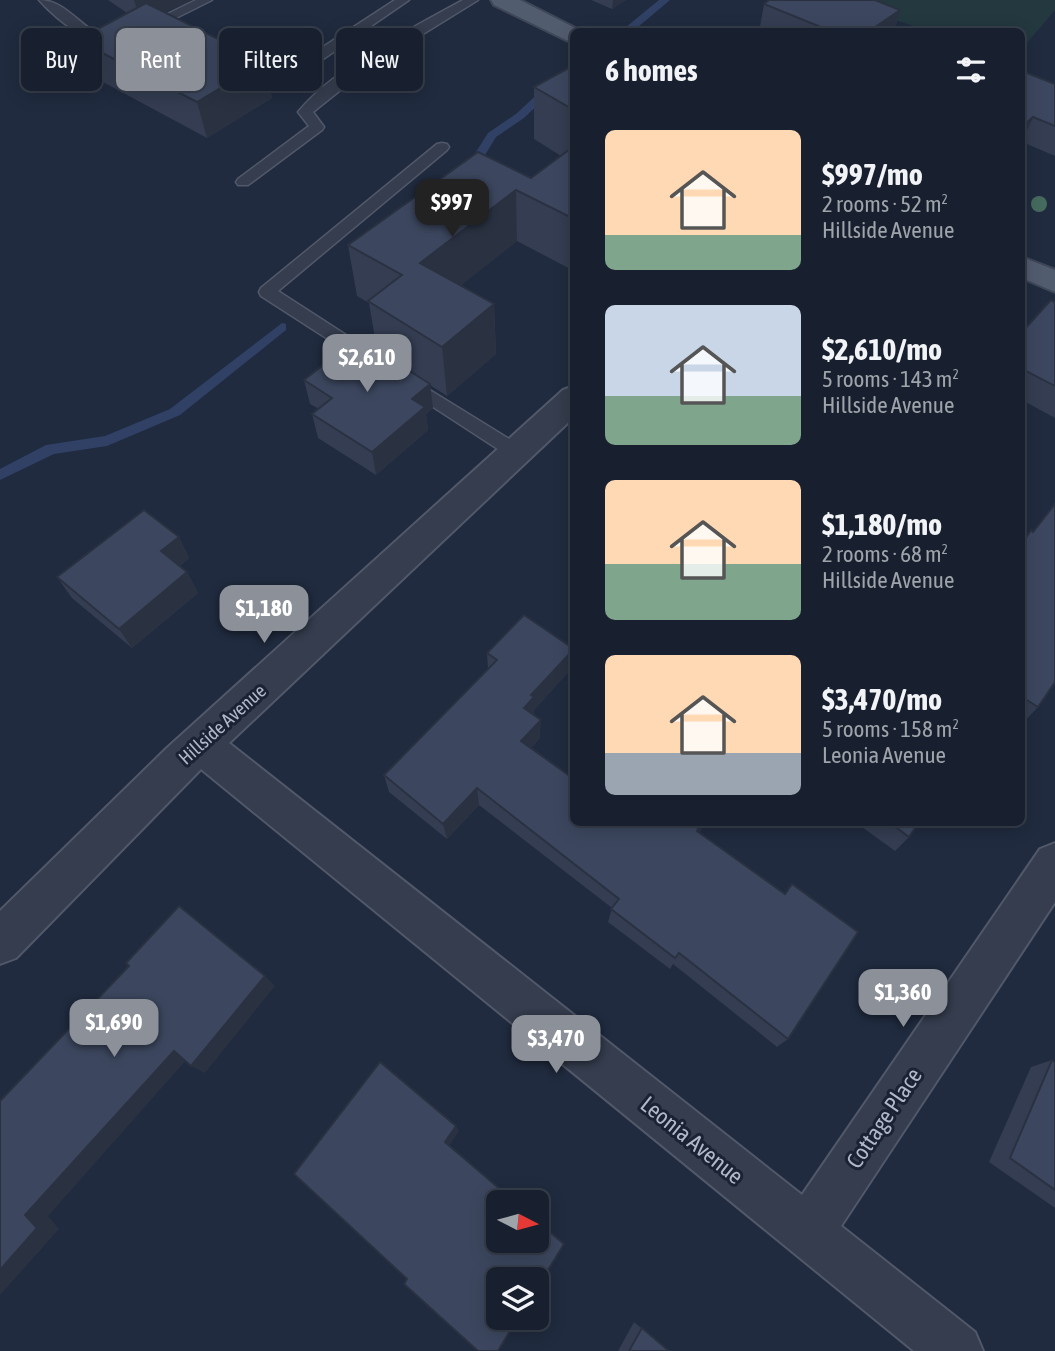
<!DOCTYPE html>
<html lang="en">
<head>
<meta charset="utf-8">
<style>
	body { margin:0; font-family:"Asap Condensed",sans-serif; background:#252d3b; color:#f1f3f6; height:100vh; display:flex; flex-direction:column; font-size:26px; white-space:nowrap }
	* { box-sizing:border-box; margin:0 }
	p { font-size:23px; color:#9fa3aa }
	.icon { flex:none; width:38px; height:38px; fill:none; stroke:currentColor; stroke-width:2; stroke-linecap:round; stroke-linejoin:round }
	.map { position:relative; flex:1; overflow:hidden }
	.panel { position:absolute; left:570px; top:28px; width:455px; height:798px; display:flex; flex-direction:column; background:#18202f; border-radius:10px; box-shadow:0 4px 18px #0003,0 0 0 2px #363e4b }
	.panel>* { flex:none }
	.banner { position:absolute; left:21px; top:28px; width:444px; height:63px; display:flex; gap:14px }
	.needle { width:46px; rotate:96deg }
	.buttons { position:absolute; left:486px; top:1190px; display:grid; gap:14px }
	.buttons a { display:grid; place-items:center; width:63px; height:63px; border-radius:10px; background:#18202f; box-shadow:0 4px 18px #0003,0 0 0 2px #363e4b; font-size:35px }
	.price { position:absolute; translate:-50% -60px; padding:0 16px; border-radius:14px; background:#8c9099; color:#fff; font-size:23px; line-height:46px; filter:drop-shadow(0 2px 4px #0008) }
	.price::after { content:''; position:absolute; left:50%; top:42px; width:21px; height:16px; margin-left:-10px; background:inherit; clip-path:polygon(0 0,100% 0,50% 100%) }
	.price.selected { background:#222; color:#fff }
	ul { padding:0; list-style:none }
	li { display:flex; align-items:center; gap:21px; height:175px; padding:0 35px }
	li span { display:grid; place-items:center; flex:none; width:196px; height:140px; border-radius:10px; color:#555 }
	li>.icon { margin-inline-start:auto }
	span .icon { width:84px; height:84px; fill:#fffc; stroke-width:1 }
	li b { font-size:30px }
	h2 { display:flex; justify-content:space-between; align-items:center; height:84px; padding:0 35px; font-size:30px }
	.chip { padding:0 24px; border-radius:10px; background:#18202f; box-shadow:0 4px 18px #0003,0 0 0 2px #363e4b; font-size:24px; line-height:63px }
	.chip.selected { background:#8c9099; color:#fff }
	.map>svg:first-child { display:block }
</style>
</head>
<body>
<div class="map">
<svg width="1055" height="1351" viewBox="0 0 1055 1351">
	<rect width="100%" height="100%" fill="#202b3f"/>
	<!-- green -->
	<polygon fill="#23393f" points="837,0 1055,0 1055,10 1022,49 1022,32 928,31"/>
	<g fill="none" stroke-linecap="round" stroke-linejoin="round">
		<!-- stream -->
		<g fill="#314165" fill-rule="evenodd">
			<polygon points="659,0 670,0 632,32 620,32"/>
			<polygon points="544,88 553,90 524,118 496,137 474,173 466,173 464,171 488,133 516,114"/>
			<polygon points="282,323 286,324 286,330 180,415 107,446 54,454 0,480 0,469 46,445 105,436 170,409"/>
		</g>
		<!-- service casing -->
		<g stroke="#505869" stroke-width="3">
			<g id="service">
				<path d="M39 0C63 0 76 21 96 33 104 38 114 34 122 40 100 57 54 17 39 0Z"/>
				<polygon points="196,0 212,0 152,30 142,30 141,27"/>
				<polygon points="395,0 409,0 313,66 303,66 303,60"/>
				<path d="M463 0H478L368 68 313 112 324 127 322 130 248 185H238L236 182 238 179 309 126 298 112C335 67 412 28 463 0Z"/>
				<polygon points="442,143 447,144 449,147 447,150 278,291 377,355 380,359 377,363 365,363 261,296 259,292 261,288 437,144"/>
				<polygon points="407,376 522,447 525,452 522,457 510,457 401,386 398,382 401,378"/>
			</g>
		</g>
		<!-- minor casing -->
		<g stroke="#505869" stroke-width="4">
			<polygon id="minor" points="574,386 574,417 229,743 802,1195 1040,849 1055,843 1055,902 841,1226 975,1332 983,1351 914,1351 201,769 16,958 0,964 0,911 167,748 563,390"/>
		</g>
		<!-- primary casing -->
		<g stroke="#3e4657" stroke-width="4">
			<g id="primary">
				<polygon points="491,0 520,0 583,32 574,32 574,42 566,40 494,5"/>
				<polygon points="1022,257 1055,270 1055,292 1022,278"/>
			</g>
		</g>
		<!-- service -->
		<use href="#service" fill="#353d4e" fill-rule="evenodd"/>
		<!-- minor -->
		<use href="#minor" fill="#353d4e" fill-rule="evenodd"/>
		<!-- primary -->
		<use href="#primary" fill="#525c6f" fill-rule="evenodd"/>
	</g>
	<!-- trees -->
	<circle fill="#466a5e" cx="1039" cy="204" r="8"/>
	<!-- wall -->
	<g fill="#343d52">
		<polygon points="108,0 193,0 164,12 264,62 272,98 207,138 90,75 77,40 127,13"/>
		<polygon points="591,0 626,0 612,9"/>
		<polygon points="764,4 900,10 894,32 759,32"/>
		<polygon points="574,65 574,271 517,241 461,285 494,304 496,354 447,396 430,385 433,408 426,414 428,430 376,475 318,438 312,414 319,409 310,404 304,380 377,350 369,303 357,296 348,245 531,178 561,156 534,139 534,87"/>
		<polygon points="1022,71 1055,84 1055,156 1022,142"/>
		<polygon points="1055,302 1055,418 1022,400 1022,332"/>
		<polygon points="1031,530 1038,707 1022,724 1022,543"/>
		<polygon points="179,537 189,558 180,566 187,572 198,593 132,648 72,598 57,577"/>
		<polygon points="487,653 572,668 534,710 534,715 540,738 531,748 574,822 699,833 788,1039 777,1047 673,964 670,969 608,922 612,908 479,805 447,839 389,792 384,775 488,670"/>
		<polygon points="855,822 919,822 909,837 895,851"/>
		<polygon points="1052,1060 1055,1062 1055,1208 989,1162 1031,1067"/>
		<polygon points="634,1322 669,1351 618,1351"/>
	</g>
	<!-- shaded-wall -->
	<g fill="#2a3242">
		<polygon points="134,0 193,0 141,22"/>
		<polygon points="613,0 626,0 612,9"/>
		<polygon points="900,10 894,32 868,32"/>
		<polygon points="264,62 272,98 207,138 197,102"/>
		<polygon points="1033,117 1022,141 1022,127"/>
		<polygon points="516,190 517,241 425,314 420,263"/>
		<polygon points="494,304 496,354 447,396 442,347"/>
		<polygon points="430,384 433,408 426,414 428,430 376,475 372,452 412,399"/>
		<polygon points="179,537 189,558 172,573 161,551"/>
		<polygon points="187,572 198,593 132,648 119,629"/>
		<polygon points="574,649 572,668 534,710 534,716 524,708 531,695"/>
		<polygon points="541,720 540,738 522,758 521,741"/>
		<polygon points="477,788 479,805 447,839 443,824"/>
		<polygon points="702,822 707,822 690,846 697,831"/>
		<polygon points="265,976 275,986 205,1073 191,1066"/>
		<polygon points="174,1051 188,1058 48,1216 59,1229 0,1295 0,1270 25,1215"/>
		<polygon points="456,1126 459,1131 449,1146 445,1142"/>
	</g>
	<!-- building -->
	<g fill="#3c475f" stroke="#2a3242" stroke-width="2">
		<polygon points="769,0 875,0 900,10 868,32 833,32 764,4"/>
		<polygon points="146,3 264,62 197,102 77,40"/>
		<polygon points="574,65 574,110 534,87"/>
		<polygon points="1022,71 1055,84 1055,126 1033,117 1022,127"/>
		<polygon points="574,146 574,219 516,190 420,263 494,304 442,347 368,301 402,275 348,245 478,152 531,178"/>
		<polygon points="1051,300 1055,302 1055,386 1022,369 1022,332"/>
		<polygon points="358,338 430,384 412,399 425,407 372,452 312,414 332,398 304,380"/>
		<polygon points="1055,504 1055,682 1038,707 1022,697 1022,544 1031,530 1033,532"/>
		<polygon points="144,510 179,537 161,551 187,572 119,629 57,577"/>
		<polygon points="524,615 574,649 531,695 534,697 524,708 541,720 521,741 574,779 574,822 702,822 697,831 785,894 792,884 858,932 788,1039 679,953 675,958 611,909 619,899 477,788 443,824 384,775 497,660 487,653"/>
		<polygon points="889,822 919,822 909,837"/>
		<polygon points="179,906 265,976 191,1066 174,1051 25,1215 37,1228 0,1270 0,1101 129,966 126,963"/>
		<polygon points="1052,1060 1055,1062 1055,1190 1010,1158"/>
		<polygon points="380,1062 456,1126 445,1142 515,1202 499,1202 499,1241 537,1241 537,1221 564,1244 537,1288 537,1279 499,1279 499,1318 518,1318 498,1351 478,1351 404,1284 407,1279 294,1174"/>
		<polygon points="642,1328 669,1351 629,1351"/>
	</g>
	<g text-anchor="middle" stroke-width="6" stroke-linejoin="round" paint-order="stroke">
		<!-- street labels -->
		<g font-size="19" fill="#b0b8ca" stroke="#1a2233">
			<text transform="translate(222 724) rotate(-42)" y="7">Hillside Avenue</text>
		</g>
		<!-- near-street labels -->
		<g font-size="23" fill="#b0b8ca" stroke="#1a2233">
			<text transform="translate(884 1118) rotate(-56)" y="8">Cottage Place</text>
			<text transform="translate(692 1140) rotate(39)" y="8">Leonia Avenue</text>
		</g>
	</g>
</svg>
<div class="buttons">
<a><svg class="needle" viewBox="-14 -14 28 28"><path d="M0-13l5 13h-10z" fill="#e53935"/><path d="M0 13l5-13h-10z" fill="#9fa3aa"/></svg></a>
<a><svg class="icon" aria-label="layers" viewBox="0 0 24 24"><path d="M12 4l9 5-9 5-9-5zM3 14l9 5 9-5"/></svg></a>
</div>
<b class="price selected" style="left:452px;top:239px">$997</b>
<b class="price" style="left:367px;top:394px">$2,610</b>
<b class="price" style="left:264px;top:645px">$1,180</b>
<b class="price" style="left:903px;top:1029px">$1,360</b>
<b class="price" style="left:114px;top:1059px">$1,690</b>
<b class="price" style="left:556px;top:1075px">$3,470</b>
<div class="banner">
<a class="chip">Buy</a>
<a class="chip selected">Rent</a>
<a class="chip">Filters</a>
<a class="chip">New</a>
</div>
<section class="panel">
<h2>6 homes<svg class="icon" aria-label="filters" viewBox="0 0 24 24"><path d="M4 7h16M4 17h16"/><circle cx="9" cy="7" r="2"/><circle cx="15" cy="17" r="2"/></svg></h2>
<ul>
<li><span style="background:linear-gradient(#ffd9b3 75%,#7fa58c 0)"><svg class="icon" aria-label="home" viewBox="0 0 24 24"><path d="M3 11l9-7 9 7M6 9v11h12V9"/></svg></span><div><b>$997/mo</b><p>2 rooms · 52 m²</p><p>Hillside Avenue</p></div></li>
<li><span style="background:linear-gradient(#c9d6e8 65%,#7fa58c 0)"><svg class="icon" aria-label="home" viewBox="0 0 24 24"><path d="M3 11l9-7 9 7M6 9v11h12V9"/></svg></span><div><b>$2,610/mo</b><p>5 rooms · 143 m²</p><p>Hillside Avenue</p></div></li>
<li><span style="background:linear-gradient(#ffd9b3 60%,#7fa58c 0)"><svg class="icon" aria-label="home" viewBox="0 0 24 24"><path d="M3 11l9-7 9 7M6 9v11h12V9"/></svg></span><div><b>$1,180/mo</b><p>2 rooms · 68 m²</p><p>Hillside Avenue</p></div></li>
<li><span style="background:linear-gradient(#ffd9b3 70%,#9aa5b1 0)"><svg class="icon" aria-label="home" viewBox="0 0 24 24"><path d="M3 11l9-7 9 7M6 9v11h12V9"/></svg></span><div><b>$3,470/mo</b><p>5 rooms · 158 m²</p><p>Leonia Avenue</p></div></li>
</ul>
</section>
</div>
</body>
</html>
